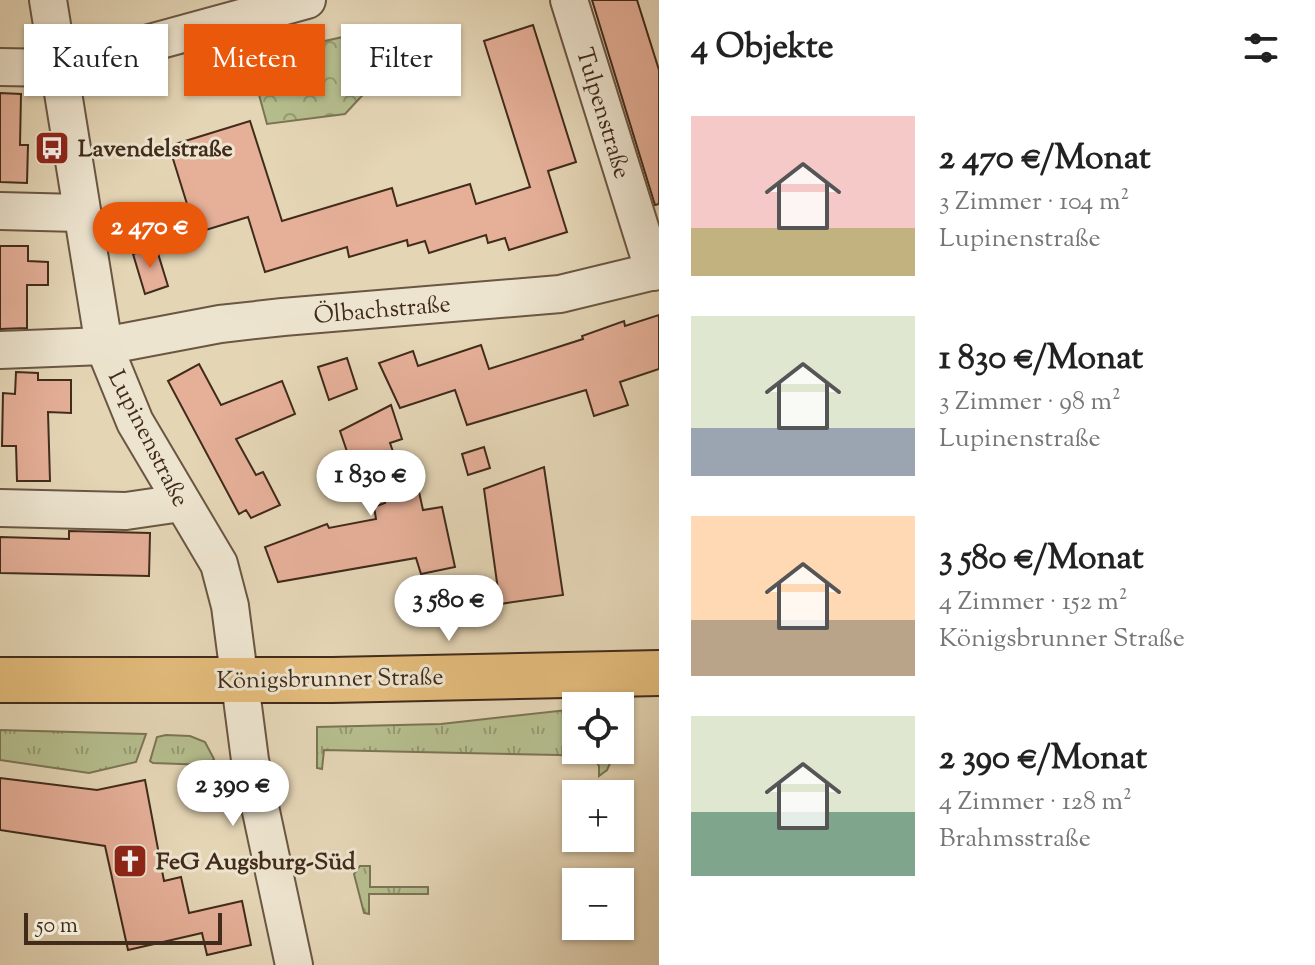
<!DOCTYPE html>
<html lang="de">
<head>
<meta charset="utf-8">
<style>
	body { margin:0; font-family:"Sorts Mill Goudy",serif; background:#f2f2f2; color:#222; height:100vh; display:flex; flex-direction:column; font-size:30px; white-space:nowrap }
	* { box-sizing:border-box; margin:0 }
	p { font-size:26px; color:#767676 }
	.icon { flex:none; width:44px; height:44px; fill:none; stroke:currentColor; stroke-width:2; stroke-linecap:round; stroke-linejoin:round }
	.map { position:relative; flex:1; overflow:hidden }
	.details { display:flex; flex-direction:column; background:#fff; width:656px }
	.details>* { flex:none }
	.top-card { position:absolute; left:24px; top:24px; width:514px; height:72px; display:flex; gap:16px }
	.fabs { position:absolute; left:562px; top:692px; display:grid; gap:16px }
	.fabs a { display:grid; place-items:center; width:72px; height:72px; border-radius:0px; background:#fff; box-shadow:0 2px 6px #0004; font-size:40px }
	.scale { position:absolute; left:24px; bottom:20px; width:198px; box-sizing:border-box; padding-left:8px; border:4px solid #412b1b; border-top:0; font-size:22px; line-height:28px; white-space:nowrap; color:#412b1b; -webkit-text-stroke:6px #ede4cf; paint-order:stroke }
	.price { position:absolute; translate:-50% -68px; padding:0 18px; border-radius:28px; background:#fff; color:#222; font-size:26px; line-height:52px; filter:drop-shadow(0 2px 4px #0008) }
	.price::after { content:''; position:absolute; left:50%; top:48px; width:24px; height:18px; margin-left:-12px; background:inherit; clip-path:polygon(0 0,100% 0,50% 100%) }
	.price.selected { background:#ea580c; color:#fff }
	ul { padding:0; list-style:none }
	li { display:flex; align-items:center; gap:24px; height:200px; padding:0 32px }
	li span { display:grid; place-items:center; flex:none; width:224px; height:160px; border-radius:0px; color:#555 }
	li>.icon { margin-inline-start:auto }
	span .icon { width:96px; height:96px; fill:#fffc; stroke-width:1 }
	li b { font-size:34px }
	h2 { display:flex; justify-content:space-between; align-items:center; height:96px; padding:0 32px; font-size:34px }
	.tag { padding:0 28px; border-radius:0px; background:#fff; box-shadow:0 2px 6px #0004; font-size:28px; line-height:72px }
	.tag.selected { background:#ea580c; color:#fff }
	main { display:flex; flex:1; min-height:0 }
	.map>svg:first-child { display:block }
</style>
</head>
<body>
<main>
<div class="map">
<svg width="659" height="965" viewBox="0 0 659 965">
	<defs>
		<pattern id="grass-tufts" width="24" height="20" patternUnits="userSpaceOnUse" patternTransform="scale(2)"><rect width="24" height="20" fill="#b5bd8d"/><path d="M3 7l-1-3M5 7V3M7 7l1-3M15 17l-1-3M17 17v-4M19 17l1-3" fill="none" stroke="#959a72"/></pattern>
		<pattern id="park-crowns" width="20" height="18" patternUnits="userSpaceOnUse" patternTransform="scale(2)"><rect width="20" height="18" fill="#b5bd8d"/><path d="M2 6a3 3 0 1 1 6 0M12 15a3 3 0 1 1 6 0" fill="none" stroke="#959a72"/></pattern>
	</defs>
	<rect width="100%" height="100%" fill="#e4d5b5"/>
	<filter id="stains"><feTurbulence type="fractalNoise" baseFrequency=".0025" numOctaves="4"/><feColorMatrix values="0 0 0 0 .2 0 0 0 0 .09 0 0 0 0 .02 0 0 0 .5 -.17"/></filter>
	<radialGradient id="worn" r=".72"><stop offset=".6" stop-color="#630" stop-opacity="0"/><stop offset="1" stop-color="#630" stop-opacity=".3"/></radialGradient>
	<!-- grass -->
	<g fill="url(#grass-tufts)" stroke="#7b7454" stroke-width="2">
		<polygon points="576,709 576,750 616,750 607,770 599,776 599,766 593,757 559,755 324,750 322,769 317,768 317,727 441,724"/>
		<polygon points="0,730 146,734 136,762 89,773 0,760"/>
		<polygon points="166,735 190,736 205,742 214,759 208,765 153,763 150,761 157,737"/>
		<polygon points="360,866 370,866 370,887 428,887 428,894 369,894 369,914 364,913 354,874"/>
	</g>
	<!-- park -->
	<polygon fill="url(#park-crowns)" stroke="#7b7454" stroke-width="2" points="374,30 386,70 345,114 267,124 249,58"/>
	<!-- building -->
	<g fill="#e5af98" stroke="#412b1b" stroke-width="2">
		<polygon points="592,0 637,0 659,70 659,204 655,205"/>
		<polygon points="533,25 576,162 548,171 567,232 509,250 505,238 488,243 486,235 429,253 425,241 408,246 407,240 349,257 347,247 265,272 248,217 196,233 169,146 250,121 282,221 392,188 397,206 470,184 476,204 530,187 484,41"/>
		<polygon points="0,93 21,94 20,145 28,145 27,183 0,182"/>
		<polygon points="0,246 28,246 28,261 48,262 48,285 27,285 27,328 0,329"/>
		<polygon points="156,247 168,286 145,294 133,254"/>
		<polygon points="659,315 659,369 620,382 628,405 594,416 586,390 467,425 455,390 400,408 379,363 413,351 418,366 481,345 489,369 583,339 582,336 624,321 625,326"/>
		<polygon points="347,358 357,389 329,400 318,367"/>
		<polygon points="199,364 221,405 282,381 295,414 236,439 256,475 263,472 280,505 251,518 246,510 239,514 168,381"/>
		<polygon points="16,372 38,373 38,380 71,380 71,413 48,412 50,481 17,481 16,446 2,446 3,393 15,394"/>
		<polygon points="391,405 402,439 390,443 408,495 419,492 423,510 442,507 455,567 421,574 416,558 278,582 265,547 327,524 329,528 376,519 374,507 385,503 372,464 354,472 340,431"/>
		<polygon points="484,447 490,468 468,475 462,454"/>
		<polygon points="544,467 563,595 500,604 484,489"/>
		<polygon points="69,531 150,533 149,576 0,573 0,537 69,539"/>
		<polygon points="0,778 97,790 145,780 164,881 181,877 189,913 242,901 251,945 207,955 202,933 128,950 105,846 0,830"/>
	</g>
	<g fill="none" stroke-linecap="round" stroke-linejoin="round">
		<!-- minor casing -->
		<g stroke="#6a5642" stroke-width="40">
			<g id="minor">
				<polyline points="48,0 104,346 135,422 219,564 230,606 250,760 294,965"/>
				<polyline points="569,0 654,272"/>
				<polyline points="0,67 58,68 307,0"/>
				<polyline points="0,211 79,213"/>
				<polyline points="0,350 104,346 220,324 283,317 560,294 659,270"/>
				<polyline points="0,508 126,511 181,503"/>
			</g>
		</g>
		<!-- major casing -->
		<g stroke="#412b1b" stroke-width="48">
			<polyline id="major" points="0,680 332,680 659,673"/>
		</g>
		<!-- minor -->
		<use href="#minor" stroke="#ede4cf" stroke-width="36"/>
		<!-- major -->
		<use href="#major" stroke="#e2ba7a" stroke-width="44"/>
	</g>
	<!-- icons -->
	<defs>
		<g id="bus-square" transform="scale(1.8)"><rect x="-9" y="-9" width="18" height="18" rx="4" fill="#8f2418" stroke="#ede4cf"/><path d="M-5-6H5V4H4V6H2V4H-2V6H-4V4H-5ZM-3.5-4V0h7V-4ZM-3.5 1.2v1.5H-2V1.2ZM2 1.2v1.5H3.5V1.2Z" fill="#fff"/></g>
		<g id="church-square" transform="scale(1.8)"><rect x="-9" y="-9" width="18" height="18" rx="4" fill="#8f2418" stroke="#ede4cf"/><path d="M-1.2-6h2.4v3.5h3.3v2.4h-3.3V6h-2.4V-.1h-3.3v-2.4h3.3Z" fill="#fff"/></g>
	</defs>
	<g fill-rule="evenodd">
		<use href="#bus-square" x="52" y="148"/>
		<use href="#church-square" x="130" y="861"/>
	</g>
	<g text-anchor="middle" stroke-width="6" stroke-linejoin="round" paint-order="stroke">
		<!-- street labels -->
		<g font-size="24" fill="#412b1b" stroke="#ede4cf">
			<text transform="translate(604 113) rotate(73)" y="8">Tulpenstraße</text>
			<text transform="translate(382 309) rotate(-5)" y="8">Ölbachstraße</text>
			<text transform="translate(149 438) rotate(63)" y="8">Lupinenstraße</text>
			<text transform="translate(330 678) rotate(-1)" y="8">Königsbrunner Straße</text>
		</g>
		<!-- poi labels -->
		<g font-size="24" font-weight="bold" fill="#412b1b" stroke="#ede4cf" text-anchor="start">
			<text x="78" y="156">Lavendelstraße</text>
			<text x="156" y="869">FeG Augsburg-Süd</text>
		</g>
	</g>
	<rect width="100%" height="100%" filter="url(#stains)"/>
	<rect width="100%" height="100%" fill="url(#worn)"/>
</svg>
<div class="fabs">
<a><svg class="icon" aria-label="locate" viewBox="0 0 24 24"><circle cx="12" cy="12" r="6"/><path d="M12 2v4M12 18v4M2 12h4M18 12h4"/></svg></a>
<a>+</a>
<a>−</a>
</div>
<div class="scale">50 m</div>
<b class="price selected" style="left:150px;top:270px">2 470 €</b>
<b class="price" style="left:371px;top:518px">1 830 €</b>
<b class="price" style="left:449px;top:643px">3 580 €</b>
<b class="price" style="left:233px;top:828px">2 390 €</b>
<div class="top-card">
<a class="tag">Kaufen</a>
<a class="tag selected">Mieten</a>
<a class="tag">Filter</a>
</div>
</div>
<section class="details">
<h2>4 Objekte<svg class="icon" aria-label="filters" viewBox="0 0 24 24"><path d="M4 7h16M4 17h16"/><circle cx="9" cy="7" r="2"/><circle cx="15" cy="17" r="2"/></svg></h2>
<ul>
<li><span style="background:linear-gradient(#f6c9c9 70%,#c2b280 0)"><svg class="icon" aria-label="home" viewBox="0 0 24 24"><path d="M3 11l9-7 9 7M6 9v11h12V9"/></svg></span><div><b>2 470 €/Monat</b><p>3 Zimmer · 104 m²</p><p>Lupinenstraße</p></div></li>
<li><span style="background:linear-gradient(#dfe7d0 70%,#9aa5b1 0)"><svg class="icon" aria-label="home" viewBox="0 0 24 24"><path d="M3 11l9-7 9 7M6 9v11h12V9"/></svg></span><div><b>1 830 €/Monat</b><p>3 Zimmer · 98 m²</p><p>Lupinenstraße</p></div></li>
<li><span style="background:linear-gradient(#ffd9b3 65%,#b9a48a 0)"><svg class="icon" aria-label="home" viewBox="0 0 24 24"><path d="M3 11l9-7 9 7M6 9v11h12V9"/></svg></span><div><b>3 580 €/Monat</b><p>4 Zimmer · 152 m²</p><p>Königsbrunner Straße</p></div></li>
<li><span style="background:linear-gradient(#dfe7d0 60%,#7fa58c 0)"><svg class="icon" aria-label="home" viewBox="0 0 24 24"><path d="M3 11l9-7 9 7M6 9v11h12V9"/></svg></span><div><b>2 390 €/Monat</b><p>4 Zimmer · 128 m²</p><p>Brahmsstraße</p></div></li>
</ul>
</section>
</main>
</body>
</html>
